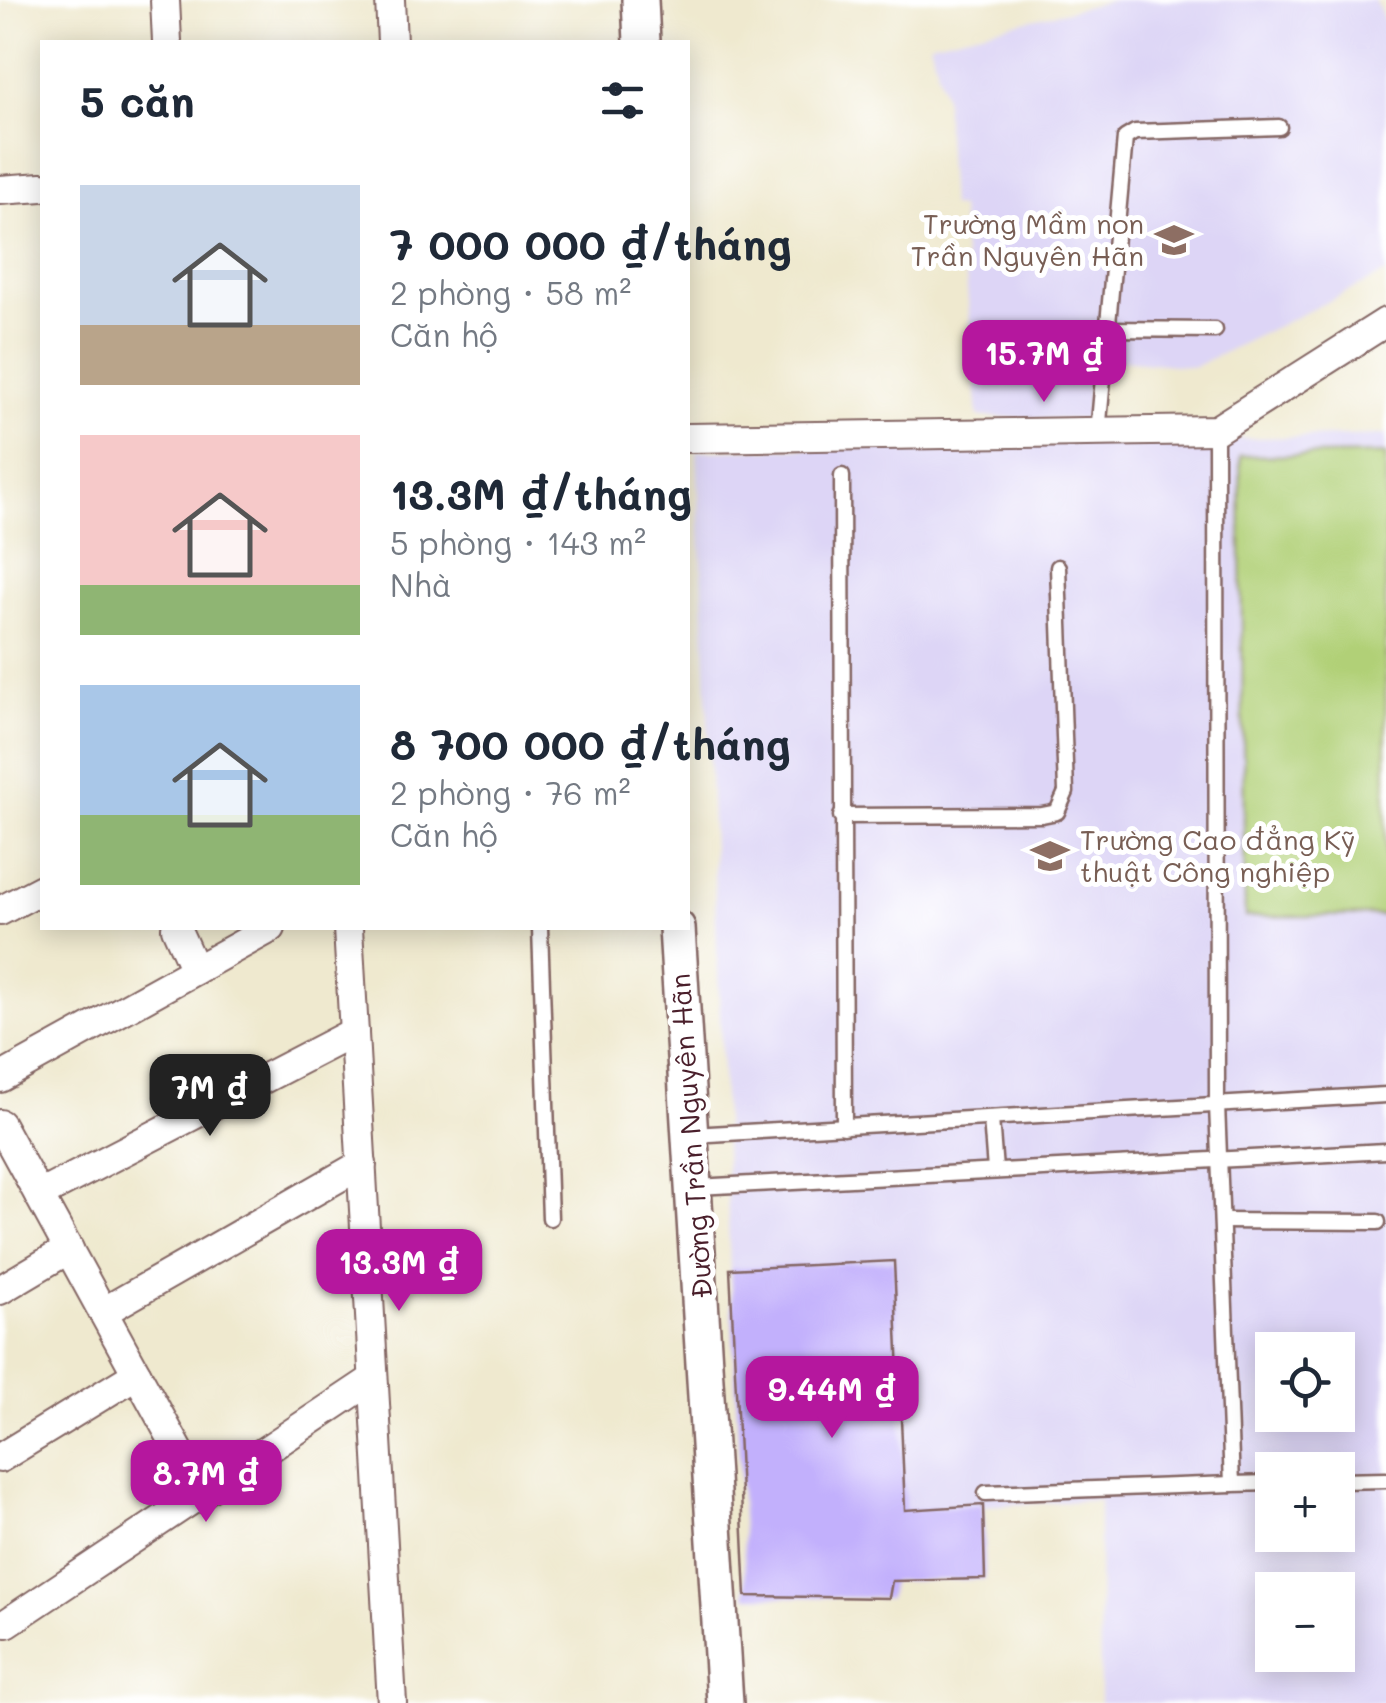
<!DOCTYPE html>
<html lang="vi">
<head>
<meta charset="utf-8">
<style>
	body { margin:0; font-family:Mali,sans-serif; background:#f6f6f7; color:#1f2937; height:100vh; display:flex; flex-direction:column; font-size:38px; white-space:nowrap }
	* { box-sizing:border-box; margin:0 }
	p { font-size:32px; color:#747a83 }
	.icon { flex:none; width:55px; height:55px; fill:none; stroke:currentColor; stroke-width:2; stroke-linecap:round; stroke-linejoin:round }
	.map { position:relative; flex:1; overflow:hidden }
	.details { position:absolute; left:40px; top:40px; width:650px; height:890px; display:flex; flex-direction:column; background:#fff; border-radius:0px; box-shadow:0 5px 25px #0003 }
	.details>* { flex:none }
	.controls { position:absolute; left:1255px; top:1332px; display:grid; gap:20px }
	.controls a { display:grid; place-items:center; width:100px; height:100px; border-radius:0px; background:#fff; box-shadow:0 5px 25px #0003; font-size:50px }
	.price { position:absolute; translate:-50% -85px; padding:0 22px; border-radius:20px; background:#b5179e; color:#fff; font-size:32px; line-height:65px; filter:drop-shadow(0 2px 5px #0008) }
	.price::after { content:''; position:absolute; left:50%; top:60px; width:30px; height:22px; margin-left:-15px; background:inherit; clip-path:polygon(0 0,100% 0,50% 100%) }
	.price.current { background:#222; color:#fff }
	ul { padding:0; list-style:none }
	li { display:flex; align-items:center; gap:30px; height:250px; padding:0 40px }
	li span { display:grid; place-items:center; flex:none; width:280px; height:200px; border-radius:0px; color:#555 }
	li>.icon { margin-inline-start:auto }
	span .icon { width:120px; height:120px; fill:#fffc; stroke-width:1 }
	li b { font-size:42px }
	h2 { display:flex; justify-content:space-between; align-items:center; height:120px; padding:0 40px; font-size:42px }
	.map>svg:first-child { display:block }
</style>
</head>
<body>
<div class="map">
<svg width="1386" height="1703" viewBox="0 0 1386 1703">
	<rect width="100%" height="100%" fill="#fff"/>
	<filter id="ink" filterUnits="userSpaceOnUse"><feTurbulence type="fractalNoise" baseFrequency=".01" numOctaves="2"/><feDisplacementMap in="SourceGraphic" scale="20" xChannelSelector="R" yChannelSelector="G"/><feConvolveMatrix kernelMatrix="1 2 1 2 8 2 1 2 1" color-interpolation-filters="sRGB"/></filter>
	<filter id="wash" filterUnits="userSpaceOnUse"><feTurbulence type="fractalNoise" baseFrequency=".0048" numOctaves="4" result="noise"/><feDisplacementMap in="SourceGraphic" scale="40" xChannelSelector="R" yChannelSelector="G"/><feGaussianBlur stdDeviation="2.25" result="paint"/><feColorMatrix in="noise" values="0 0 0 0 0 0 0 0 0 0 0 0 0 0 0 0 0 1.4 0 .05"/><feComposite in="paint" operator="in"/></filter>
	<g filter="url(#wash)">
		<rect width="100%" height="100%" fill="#efe9cf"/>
		<!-- built -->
		<g fill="#ddd5f6" fill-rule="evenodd">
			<polygon points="1114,0 1375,0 1386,24 1386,273 1194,367 1089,357 1086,420 978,417 960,208 950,206 944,94 930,43"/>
			<path d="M1386 435V1703H1100L1099 1500 905 1510 730 1269 697 451ZM1272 1350H1338V1415H1272ZM1272 1470H1338V1535H1272ZM1272 1590H1338V1655H1272Z"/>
		</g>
		<!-- green -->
		<polygon fill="#b1d077" stroke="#7e7851" stroke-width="2.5" points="1386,454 1386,915 1245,917 1240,456"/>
		<g id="blocks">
			<!-- building -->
			<polygon fill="#c2b0fc" points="894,1261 905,1510 983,1505 985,1579 892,1581 889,1598 746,1596 730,1269"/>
		</g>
	</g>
	<g filter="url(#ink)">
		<use href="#blocks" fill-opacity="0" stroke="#846664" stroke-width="2.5"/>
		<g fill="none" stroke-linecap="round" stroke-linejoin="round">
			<!-- service casing -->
			<g stroke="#846664" stroke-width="19">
				<g id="service">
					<polyline points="1107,329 1215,330"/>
					<polyline points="1216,430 1217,1105 1232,1484 1272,1483"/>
					<polyline points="1098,433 1125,138 1135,132 1279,127"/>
					<polyline points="842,476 844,1127"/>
					<polyline points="841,816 1042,815 1057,812 1066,792 1058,567"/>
					<polyline points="540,928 550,1218"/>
					<polyline points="991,1119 995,1170"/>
					<polyline points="692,1135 1386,1095"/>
					<polyline points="696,1187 1386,1151"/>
					<polyline points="1222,1221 1378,1222"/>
					<polyline points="1338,1481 1386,1480"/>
					<polyline points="986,1493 1232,1484"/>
				</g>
			</g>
			<!-- minor casing -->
			<g stroke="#846664" stroke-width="32">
				<g id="minor">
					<polyline points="165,0 167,42"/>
					<polyline points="390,0 392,42"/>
					<polyline points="0,190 42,187"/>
					<polyline points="688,438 1216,430 1386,322"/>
					<polyline points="0,911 42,889"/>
					<polyline points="176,928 195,970"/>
					<polyline points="348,928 392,1703"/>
					<polyline points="0,1078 271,928"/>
					<polyline points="0,1124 202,1493"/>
					<polyline points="39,1195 354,1032"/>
					<polyline points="0,1290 69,1249"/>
					<polyline points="103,1312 362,1164"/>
					<polyline points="0,1458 137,1374"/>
					<polyline points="7,1623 373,1379"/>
				</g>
			</g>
			<!-- tertiary casing -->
			<g stroke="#846664" stroke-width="40">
				<g id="tertiary">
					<polyline points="640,0 642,42"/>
					<polyline points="677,928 725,1703"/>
				</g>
			</g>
			<!-- service -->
			<use href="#service" stroke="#fff" stroke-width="14"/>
			<!-- minor -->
			<use href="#minor" stroke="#fff" stroke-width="28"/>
			<!-- tertiary -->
			<use href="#tertiary" stroke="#fff" stroke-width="35"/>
		</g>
	</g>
	<!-- icons -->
	<defs>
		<g id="school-bare" transform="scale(3)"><path d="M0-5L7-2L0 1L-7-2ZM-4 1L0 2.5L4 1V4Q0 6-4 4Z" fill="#8d6e63" stroke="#fff" stroke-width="2.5" paint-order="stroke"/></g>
		<g id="university-bare" transform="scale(3)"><path d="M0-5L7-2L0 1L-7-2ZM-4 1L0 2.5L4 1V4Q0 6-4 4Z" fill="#8d6e63" stroke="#fff" stroke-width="2.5" paint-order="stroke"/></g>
	</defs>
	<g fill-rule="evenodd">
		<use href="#school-bare" x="1174" y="240"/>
		<use href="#university-bare" x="1050" y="856"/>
	</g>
	<g text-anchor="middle" stroke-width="10" stroke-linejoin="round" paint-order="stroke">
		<!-- education labels -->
		<g font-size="28" fill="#785e54" stroke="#fff" text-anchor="end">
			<text x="1144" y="234">Trường Mầm non<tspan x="1144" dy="32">Trần Nguyên Hãn</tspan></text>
			<text x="1080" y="850" text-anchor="start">Trường Cao đẳng Kỹ<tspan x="1080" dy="32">thuật Công nghiệp</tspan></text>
		</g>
		<!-- street labels -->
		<g font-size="28" fill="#4a1f2b" stroke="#fff">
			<text transform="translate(691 1136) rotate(-94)" y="10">Đường Trần Nguyên Hãn</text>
		</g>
	</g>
</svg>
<div class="controls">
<a><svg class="icon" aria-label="locate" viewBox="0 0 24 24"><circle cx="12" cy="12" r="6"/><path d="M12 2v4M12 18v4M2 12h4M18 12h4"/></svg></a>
<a>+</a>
<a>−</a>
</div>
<b class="price" style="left:1044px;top:405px">15.7M ₫</b>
<b class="price current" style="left:210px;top:1139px">7M ₫</b>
<b class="price" style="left:399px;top:1314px">13.3M ₫</b>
<b class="price" style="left:832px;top:1441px">9.44M ₫</b>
<b class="price" style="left:206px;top:1525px">8.7M ₫</b>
<section class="details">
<h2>5 căn<svg class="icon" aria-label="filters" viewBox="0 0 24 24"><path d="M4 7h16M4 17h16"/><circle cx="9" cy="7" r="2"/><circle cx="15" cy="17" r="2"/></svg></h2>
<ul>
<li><span style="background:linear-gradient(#c9d6e8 70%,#b9a48a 0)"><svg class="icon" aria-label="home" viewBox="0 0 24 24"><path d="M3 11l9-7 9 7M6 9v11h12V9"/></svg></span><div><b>7 000 000 ₫/tháng</b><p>2 phòng · 58 m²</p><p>Căn hộ</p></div></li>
<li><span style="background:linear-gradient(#f6c9c9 75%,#8fb573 0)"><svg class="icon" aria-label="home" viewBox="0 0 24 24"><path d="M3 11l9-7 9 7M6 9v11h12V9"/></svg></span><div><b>13.3M ₫/tháng</b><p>5 phòng · 143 m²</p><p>Nhà</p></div></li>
<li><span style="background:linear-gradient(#a9c7e8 65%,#8fb573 0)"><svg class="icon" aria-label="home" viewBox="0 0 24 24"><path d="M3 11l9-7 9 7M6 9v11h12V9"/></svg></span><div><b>8 700 000 ₫/tháng</b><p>2 phòng · 76 m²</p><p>Căn hộ</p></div></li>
</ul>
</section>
</div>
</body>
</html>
